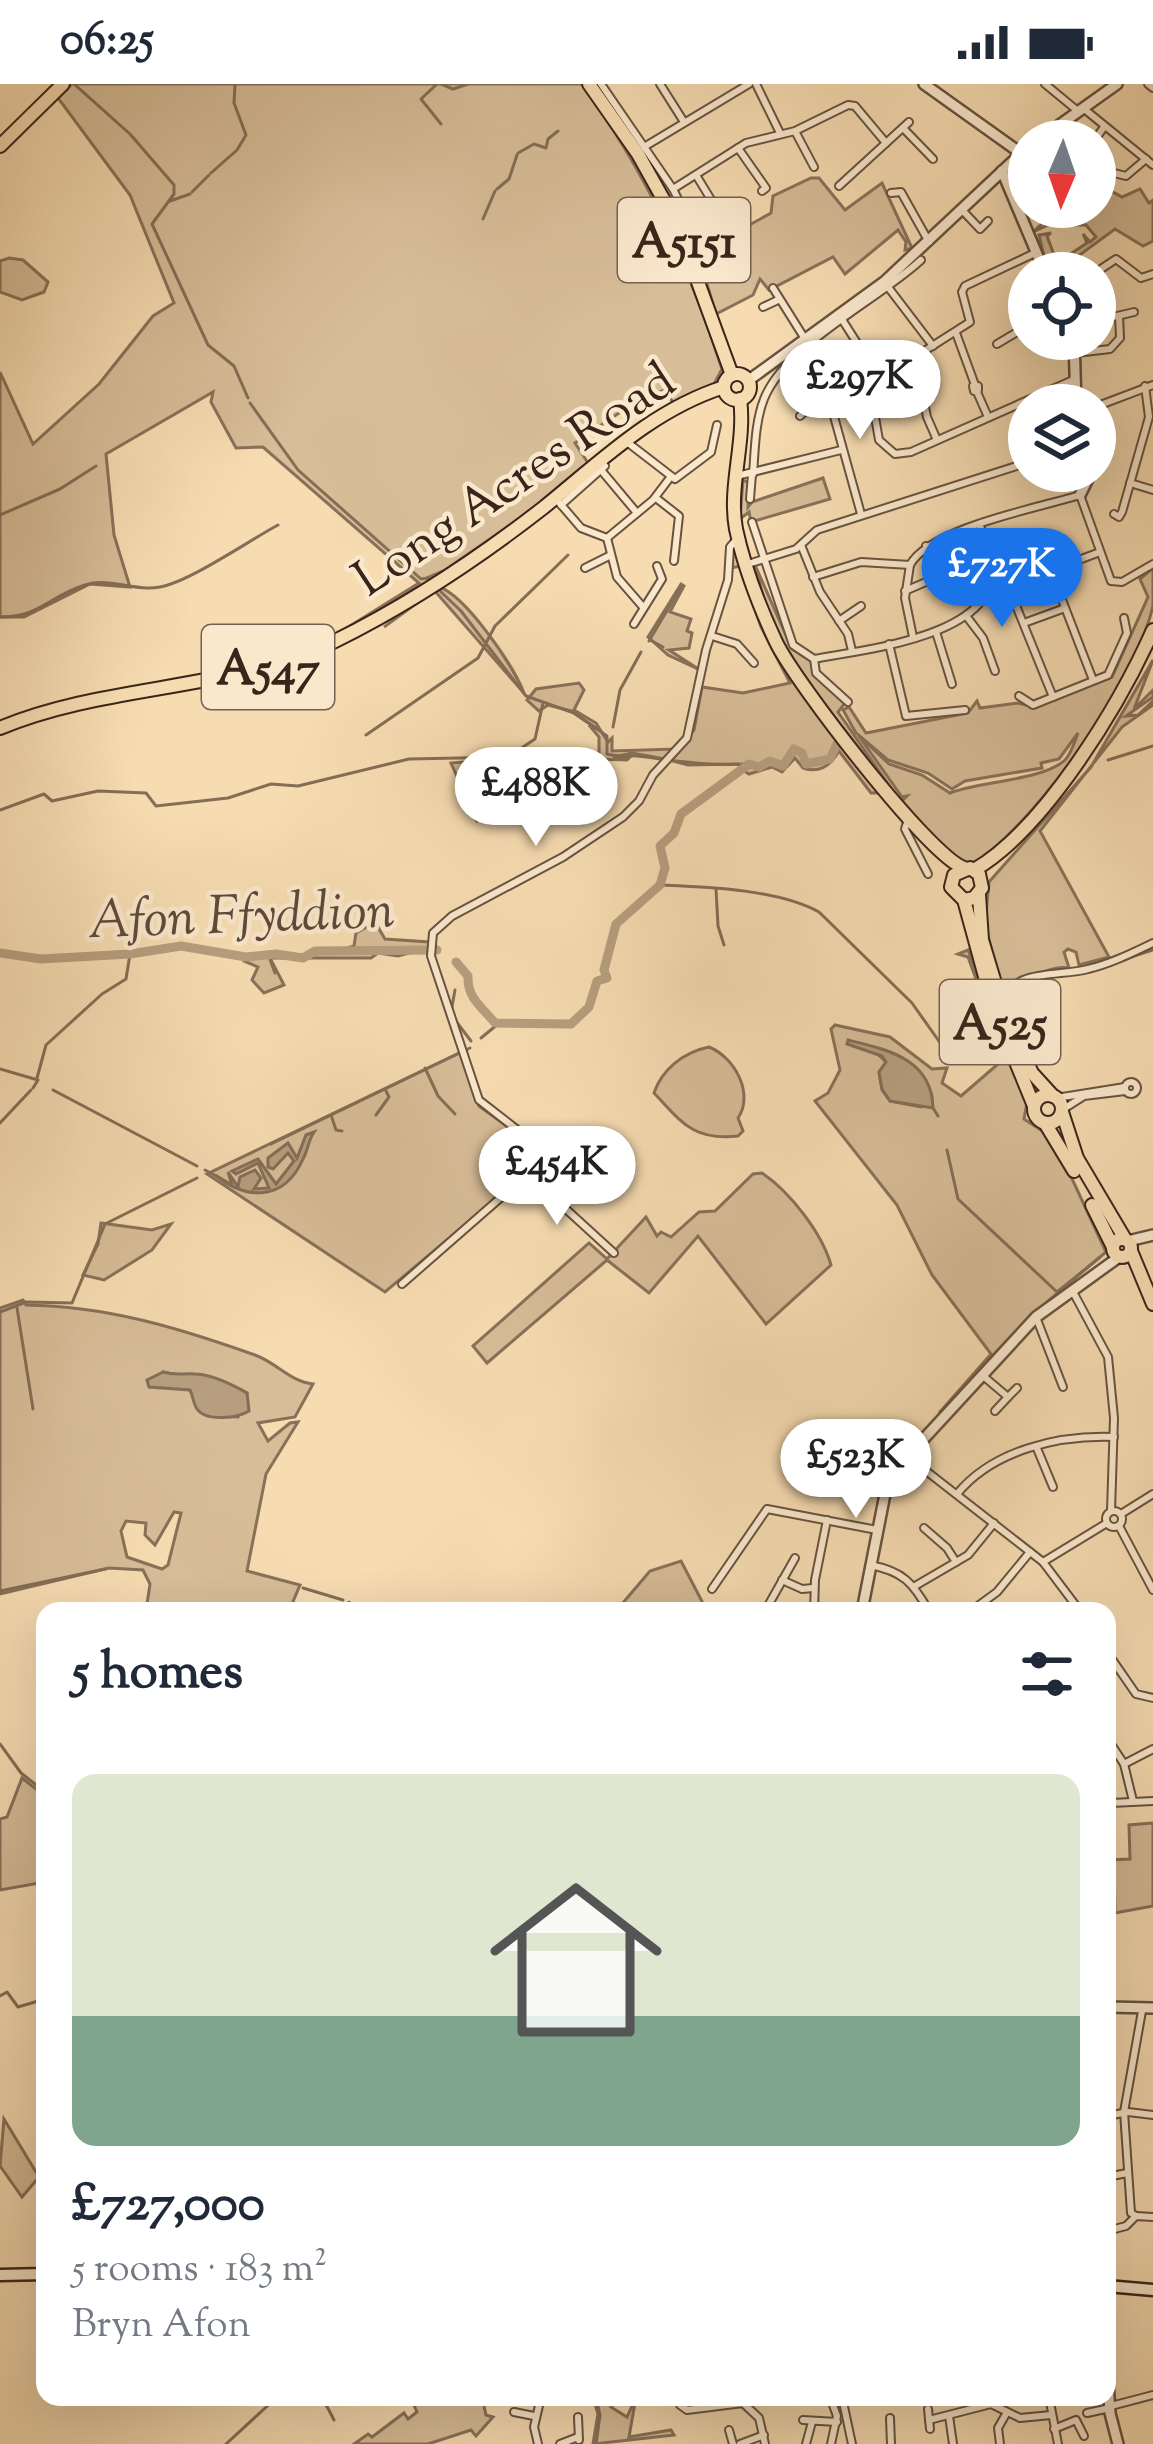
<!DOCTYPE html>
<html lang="en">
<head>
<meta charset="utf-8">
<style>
	body { margin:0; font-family:"Sorts Mill Goudy",serif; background:#f2f2f3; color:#1f2937; height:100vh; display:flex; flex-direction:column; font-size:45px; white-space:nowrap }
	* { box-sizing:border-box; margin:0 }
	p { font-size:39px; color:#747a83 }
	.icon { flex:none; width:66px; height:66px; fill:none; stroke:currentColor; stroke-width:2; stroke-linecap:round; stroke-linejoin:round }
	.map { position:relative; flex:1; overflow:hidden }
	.details { position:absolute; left:36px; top:1518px; width:1080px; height:804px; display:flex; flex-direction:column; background:#fff; border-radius:24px; box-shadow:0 12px 48px #0002 }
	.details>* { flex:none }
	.needle { width:78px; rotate:182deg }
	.controls { position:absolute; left:1008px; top:36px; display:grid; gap:24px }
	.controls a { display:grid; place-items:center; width:108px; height:108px; border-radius:50%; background:#fff; box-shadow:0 12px 48px #0002; font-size:60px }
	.price { position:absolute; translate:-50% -102px; padding:0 27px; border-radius:42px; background:#fff; color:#222; font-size:39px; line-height:78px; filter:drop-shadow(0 3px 6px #0008) }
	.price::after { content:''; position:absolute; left:50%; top:72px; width:36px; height:27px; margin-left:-18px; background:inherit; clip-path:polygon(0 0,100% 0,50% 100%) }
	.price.active { background:#1a73e8; color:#fff }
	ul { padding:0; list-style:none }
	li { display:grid; align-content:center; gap:24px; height:636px; padding:0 36px }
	li span { display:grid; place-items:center; height:372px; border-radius:24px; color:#555 }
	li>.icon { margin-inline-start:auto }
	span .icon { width:216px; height:216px; fill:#fffc; stroke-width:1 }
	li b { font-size:51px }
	h2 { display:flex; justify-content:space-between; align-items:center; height:144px; padding:0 36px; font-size:51px }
	.status { display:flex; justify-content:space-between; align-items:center; height:84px; padding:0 60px; background:#fff; direction:ltr }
	.status svg { height:33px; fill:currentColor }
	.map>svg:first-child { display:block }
</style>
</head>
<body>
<div class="status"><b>06:25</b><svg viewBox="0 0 49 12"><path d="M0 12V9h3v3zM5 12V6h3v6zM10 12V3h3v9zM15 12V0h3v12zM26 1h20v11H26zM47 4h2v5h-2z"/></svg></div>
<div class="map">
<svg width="1153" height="2360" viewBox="0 0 1153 2360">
	<rect width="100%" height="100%" fill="#f7dcb2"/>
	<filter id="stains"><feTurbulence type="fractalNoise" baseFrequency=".00167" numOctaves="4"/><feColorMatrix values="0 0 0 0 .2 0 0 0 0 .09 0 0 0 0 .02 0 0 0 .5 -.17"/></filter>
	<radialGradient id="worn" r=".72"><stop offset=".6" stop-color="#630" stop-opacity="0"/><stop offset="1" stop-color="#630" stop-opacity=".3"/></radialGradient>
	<!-- green -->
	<g fill="#d7bd98" stroke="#887159" stroke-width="3" fill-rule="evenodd">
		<path d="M72 0H582C647 89 688 180 722 285L713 302 675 321 664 306 644 315 639 309 619 321 622 327 575 359 588 379 547 416 445 486 427 494 429 497 337 550 419 499 263 363 236 364 211 318 213 308 106 370 114 451 130 503 90 500 24 533H0V288L33 360 99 300 153 232 174 219 130 111 58 14Z"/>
		<polygon points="811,94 819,94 845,126 882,99 912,164 905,166 906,158 898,146 845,190 833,173 769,206 760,195 753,211 716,230 698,170 692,170 681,139 687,137 701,168 771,129 773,112"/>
		<polygon points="1095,98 1122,113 1140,105 1149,119 1153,116 1153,157 1143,162 1115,145 1055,189 1048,189 1039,151 1051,149 1047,152 1057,179 1087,159 1083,150 1090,158 1096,153 1086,141 1076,141 1074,129 1033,148 1048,134 1046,127 1036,127 1043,123 1095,123"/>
		<polygon points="9,174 23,176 48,198 44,208 22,216 0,208 0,177"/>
		<polygon points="823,394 830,415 751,438 749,428 740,435 743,396 749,399 748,423 752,418"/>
		<path d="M732 466H737L777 571 793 597 873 694 881 709H871L839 667C831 681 820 690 803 684L795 674 782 688 772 683 749 690 744 687 749 682 781 680 771 676 759 682 747 680 742 686 738 680 688 681 669 676 694 646 702 603 743 609 790 599 761 543 740 482 731 484Z"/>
		<polygon points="755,481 792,565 811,577 817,594 845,619 838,628 898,714 790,576 766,524"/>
		<path d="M1153 484C1153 496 1153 510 1153 521 1139 592 1031 749 968 782L949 772 902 717 907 712 902 713 858 651 889 680 922 691 950 709C979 697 1042 697 1065 676 1071 670 1075 657 1078 649L1059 675 1041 679 1042 684 965 697 952 705 928 689 888 676 856 649 843 626 849 623 866 649 968 629 977 617 980 624 1018 619 1034 623 1112 593 1148 513 1140 495Z"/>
		<polygon points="681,500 684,502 670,528 691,535 687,547 692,549 689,564 669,566 700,586 668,571 648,553"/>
		<path d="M439 503C466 512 513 581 524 609L434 506 384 543Z"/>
		<path d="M1153 576 1134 625 1153 606V613L1126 632 1138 631 1153 617V621L1122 643 1040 747 1109 873 1079 881 1076 868 1068 865 1064 868 1069 884C1044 880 1024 904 1001 900L985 841 989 798 1091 683Z"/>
		<polygon points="579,599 584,606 574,626 596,639 608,658 612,654 612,667 674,665 665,675 632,669 613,673 630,673 627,676 599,675 599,653 589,641 596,644 571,627 548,621 539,627 527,616 536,605"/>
		<polygon points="476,677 498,727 477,737 451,679"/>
		<path d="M375 838 385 855 429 858 428 864 398 872 378 869 371 874H270L284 901 264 909 252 896 258 883 244 877V872C276 872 325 873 354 862L356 849Z"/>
		<path d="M968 866 1027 1018 1024 1035 1044 1048 1068 1086 1106 1168 1028 1234 939 1329 991 1270 932 1191 897 1121 815 1017 828 1009 840 986 831 945 835 941 890 953 932 985 947 984 942 999 961 1012 1005 974 968 873 958 870ZM869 962C899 968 923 981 932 1012L921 1023 890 1017 882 1006 879 988 886 978Z"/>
		<path d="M709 963C736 974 754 1011 738 1034L743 1047 738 1052C692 1057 681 1037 654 1009 662 985 684 968 709 963Z"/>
		<polygon points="461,968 479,1022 536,1063 523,1092 385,1208 207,1090"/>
		<path d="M762 1089C790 1108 822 1149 831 1181L766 1240 698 1152 649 1209 607 1176 487 1279 473 1262 589 1159 607 1175 646 1133 657 1152 661 1148 671 1153 699 1128 715 1127 753 1090Z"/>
		<polygon points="101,1139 152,1146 171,1140 152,1166 104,1196 83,1191 98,1160"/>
		<path d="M23 1216 26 1221C107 1222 179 1244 255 1271 277 1279 291 1298 313 1300L295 1333 258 1339 268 1357 290 1339 298 1338 266 1390 247 1487 300 1501 289 1527H259L255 1522 236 1527H146L150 1500 143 1486 109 1484 0 1510V1224ZM163 1288C195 1296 216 1291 247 1309L238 1333 210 1332 190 1306 159 1301ZM174 1428 181 1429 168 1481 162 1485 127 1473 121 1447 126 1437 146 1439 145 1451 155 1461Z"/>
		<polygon points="681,1477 707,1527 616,1527 650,1487"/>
		<polygon points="22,1694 45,1712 45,1798 0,1806 0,1735 7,1733"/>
		<polygon points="1153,1739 1153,1822 1115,1829 1114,1779 1107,1776 1130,1775 1129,1741"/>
		<polygon points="4,2035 39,2093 22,2113 0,2082"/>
		<polygon points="425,2313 489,2313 484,2322 486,2331 493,2333 476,2352 471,2346 428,2360 354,2360 368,2350 372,2353 404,2329 408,2335 417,2328 413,2319"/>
		<polygon points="593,2313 619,2313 611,2323 627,2333 636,2313 629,2353 671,2346 674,2351 593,2360 598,2330"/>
	</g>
	<!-- water -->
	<g fill="#b69e7e" stroke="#846e56" stroke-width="3">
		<path d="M848 956C888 966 932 975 933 1024L890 1017 882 1005 879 988 886 978 882 972 847 960Z"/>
		<path d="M314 1048C308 1057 308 1066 303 1075 284 1118 246 1116 215 1091L232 1101 228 1088 238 1103 240 1093 255 1086 261 1094 254 1105 269 1104 258 1079 236 1090 232 1087 258 1075 276 1100 294 1077 288 1069 273 1085 268 1083V1074L288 1059 297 1074 306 1051Z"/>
		<path d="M163 1288C176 1292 183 1289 195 1290 212 1290 233 1301 247 1309L249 1327C238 1334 206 1338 197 1325 193 1319 193 1312 190 1306L149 1303 147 1296Z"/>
	</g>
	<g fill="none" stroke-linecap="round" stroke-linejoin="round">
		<!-- stream -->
		<g stroke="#846e56" stroke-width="3">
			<polyline points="74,0 130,50 174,101 174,110 152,140 208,261 234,282 248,314"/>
			<polyline points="437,0 421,15 441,40"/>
			<polyline points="441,0 453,5 468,0"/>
			<polyline points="518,69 534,60 546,64 548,55 558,47"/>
			<polyline points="211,89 237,66 246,51 234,19 235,0"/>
			<polyline points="497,105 509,95 517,71"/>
			<polyline points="192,108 209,91"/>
			<polyline points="170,117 190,110"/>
			<polyline points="483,135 495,107"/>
			<polyline points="250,319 298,386 421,495 428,494"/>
			<polyline points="0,431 60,405 96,382"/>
			<path d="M439 506 461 527 526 612 574 629 607 652V670C617 673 626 671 637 672 679 677 705 682 749 680"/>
			<path d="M0 533C41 533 49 512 85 501 110 493 135 508 160 503 189 498 250 456 278 441"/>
			<polyline points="650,556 663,563"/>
			<polyline points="649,557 681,503"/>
			<polyline points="613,643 620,606 641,568"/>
			<polyline points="366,651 478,574 495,542 568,471"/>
			<polyline points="1108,676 1153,662"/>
			<polyline points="0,726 44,710 52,717 98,707 146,709 156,722 228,714 271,700 298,702 409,675 508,673 535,655 543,619"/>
			<path d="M660 801C706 803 777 805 819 828L912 919 948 970"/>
			<polyline points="716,805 718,842 724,861"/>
			<polyline points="268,870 275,889"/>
			<polyline points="1128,874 1153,866"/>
			<polyline points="451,928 455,906"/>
			<polyline points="455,936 471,957"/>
			<polyline points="481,954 498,940"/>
			<polyline points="425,984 438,1012 455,1030"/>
			<polyline points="0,985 38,996 33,1004"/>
			<polyline points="37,994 46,961 102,910 126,895 130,870"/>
			<polyline points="53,1006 197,1082"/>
			<polyline points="933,1024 938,1032"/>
			<polyline points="331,1031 336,1046 342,1047"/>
			<polyline points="376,1031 389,1013 385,1005"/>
			<polyline points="0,1039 31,1006"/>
			<polyline points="271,1060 470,964"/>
			<polyline points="947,1066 958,1115 1057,1208 1099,1174"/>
			<polyline points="205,1086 218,1093"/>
			<polyline points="17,1224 33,1325"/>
			<polyline points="0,1228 26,1218 72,1219 105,1140 197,1094"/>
			<polyline points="303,1504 343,1516"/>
			<polyline points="0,1507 105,1485"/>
			<polyline points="349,1518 359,1527"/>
			<polyline points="0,1660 21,1689 45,1708"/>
			<polyline points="0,1912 7,1908 18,1923 45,1915"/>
			<polyline points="322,2313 334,2336"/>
			<polyline points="596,2313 600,2331 596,2360"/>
			<polyline points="226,2360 277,2313"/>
		</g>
		<!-- river -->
		<g stroke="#b69e7e" stroke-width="9">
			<polyline points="0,869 41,875 130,870 181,862 246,873 276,870 303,874 315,867 437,866"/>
			<path d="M456 878 468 892C467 914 482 923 495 939L571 940 589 923 597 897 607 894 604 886 616 840 660 801 665 784 660 762 674 749 681 730 749 680 759 683 770 677 783 682 794 665 802 669 806 680 830 675 837 660"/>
		</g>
		<!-- minor casing -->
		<g stroke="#685340" stroke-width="10">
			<g id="minor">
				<polyline points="601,0 673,105 699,157"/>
				<polyline points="660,0 684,38"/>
				<polyline points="756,0 780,49"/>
				<polyline points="1045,0 1079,28"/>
				<polyline points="1148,0 1153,4"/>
				<polyline points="1083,24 1153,81"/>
				<polyline points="903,44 933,75"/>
				<polyline points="796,49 814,83"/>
				<polyline points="1094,57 1104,43"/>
				<polyline points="644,63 749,0"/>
				<polyline points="738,64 766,104 762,107"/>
				<polyline points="1098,85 1126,92 1146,75"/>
				<polyline points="696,91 721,132"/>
				<polyline points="839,102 909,38"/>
				<polyline points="673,105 746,59 795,47 848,21 855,22 886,59"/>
				<polyline points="891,109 901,108 929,158"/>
				<polyline points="963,127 980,145 988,137"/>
				<polyline points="1095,189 1116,175 1141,194 1153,190"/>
				<polyline points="888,203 933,262"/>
				<polyline points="773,204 805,255"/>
				<polyline points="763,223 778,216"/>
				<polyline points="1113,233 1134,228"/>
				<polyline points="843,237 864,270 879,356 895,370 911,368 1073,296"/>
				<polyline points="956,249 975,301"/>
				<polyline points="997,260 1029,241"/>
				<polyline points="1076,269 1110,265 1120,254 1119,232"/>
				<polyline points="900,280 915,272"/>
				<polygon points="973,302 978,302 978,306 974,307"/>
				<polyline points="822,308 830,318 861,430"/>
				<polyline points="977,308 988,333"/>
				<polyline points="1095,323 1153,301"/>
				<polyline points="800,332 844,289 866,280"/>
				<polyline points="937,356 927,333 915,273 970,238 962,208 965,202 1035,169"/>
				<polyline points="627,358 675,395 711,368 717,341"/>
				<polyline points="601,386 637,429"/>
				<path d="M753 390C755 365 755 338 764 315 786 260 878 216 921 176"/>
				<polyline points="737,392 841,366"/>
				<polyline points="1130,399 1153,406"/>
				<polyline points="656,414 679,432 674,477"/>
				<polyline points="750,415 752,390"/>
				<polyline points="557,416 581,444 607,454 617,493 643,523"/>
				<polyline points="561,421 605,382"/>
				<polyline points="1114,430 1119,433 1122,428 1149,333 1145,302"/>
				<polyline points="752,438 793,561 814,575 816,589 848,618"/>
				<polyline points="607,454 653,416 669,395"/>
				<polyline points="801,461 820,508 848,550 852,567"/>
				<polyline points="748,480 796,465 817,446 1029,378"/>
				<polyline points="910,481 905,514 913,553"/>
				<polyline points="585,484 609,472"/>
				<path d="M813 493 861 478 910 481C930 444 1038 424 1080 411L1111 497 1122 498 1153 480"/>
				<polyline points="989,499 1013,514 1053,613"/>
				<polyline points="905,507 935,494 926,462"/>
				<polyline points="967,533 983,554 995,587"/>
				<polyline points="839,537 861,522"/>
				<polyline points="1024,539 1065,524"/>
				<polyline points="634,540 662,495 657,482"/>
				<polyline points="936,548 952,600"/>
				<polyline points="712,552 737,560 754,579"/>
				<polyline points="889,560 906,632 965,626"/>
				<path d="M814 575C865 565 1001 553 993 478 992 466 984 453 980 442"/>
				<polyline points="1093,596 1054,495 1060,483 1100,468"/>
				<polyline points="1019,612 1033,621 1108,591 1127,549 1124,534"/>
				<polyline points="908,735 905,745 928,790"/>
				<path d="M1002 920C1010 884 1060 893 1088 885 1110 880 1132 869 1153 859"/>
				<circle cx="1131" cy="1004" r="6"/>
				<polyline points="1056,1014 1125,1003"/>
				<polyline points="1062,1026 1084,1012 1125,1007"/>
				<polyline points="522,1095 556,1116 614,1169"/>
				<polyline points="402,1200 522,1095 538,1062 479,1016 431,872 433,849 452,832 563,773 623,733 639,717 653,691 687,654 706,566 728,496 730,463 736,456"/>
				<polyline points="1072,1206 1108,1273 1114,1334 1111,1427"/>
				<polyline points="1036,1233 1063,1303"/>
				<polyline points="982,1291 1008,1313 995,1327"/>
				<polyline points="1008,1313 1017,1304"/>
				<polyline points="1036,1362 1053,1403"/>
				<polyline points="907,1372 1043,1478 1080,1527"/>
				<path d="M957 1410C993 1366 1058 1351 1114 1353"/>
				<circle cx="1114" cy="1435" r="8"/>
				<polyline points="1121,1430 1153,1410"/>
				<polyline points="1119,1442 1153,1506"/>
				<polyline points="924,1444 947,1464 956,1478"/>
				<polyline points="1043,1478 1107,1439"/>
				<path d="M870 1481C903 1487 913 1499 929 1527"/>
				<polyline points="782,1496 802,1505 813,1504"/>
				<polyline points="915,1502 968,1471 994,1439"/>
				<polyline points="712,1505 767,1425 877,1446"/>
				<polyline points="765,1527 795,1474"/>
				<polyline points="814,1527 815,1496 827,1436"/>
				<polyline points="971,1527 997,1508 1030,1468"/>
				<polyline points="1107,1568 1136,1610 1153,1614"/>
				<polyline points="1107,1654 1124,1680 1133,1717"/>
				<polyline points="1124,1680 1153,1665"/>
				<polyline points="1110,1719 1110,1773"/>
				<polyline points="1111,1719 1153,1717"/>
				<polyline points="1107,2032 1128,2028 1153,2031"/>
				<polyline points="1107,2093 1127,2089"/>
				<polyline points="1136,2132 1131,2129 1124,2028 1142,1927"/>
				<polyline points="1107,2147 1126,2142 1136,2132 1153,2133"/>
				<polyline points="541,2313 564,2313"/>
				<polyline points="642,2313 646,2313"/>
				<polyline points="830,2313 837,2332 831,2360"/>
				<polyline points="842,2313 852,2360"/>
				<polyline points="1049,2313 1058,2360"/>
				<polyline points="680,2321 687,2326 743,2319 759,2334 765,2360"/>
				<polyline points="1111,2322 1153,2311"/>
				<polyline points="928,2325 930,2345"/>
				<polyline points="514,2328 534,2332"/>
				<polyline points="1087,2329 1110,2324"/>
				<polyline points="949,2332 953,2360"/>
				<polyline points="578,2333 579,2356"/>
				<polyline points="890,2334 891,2360"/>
				<polyline points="803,2336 837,2338"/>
				<polyline points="929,2336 991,2320 1020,2334 1051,2331"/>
				<polyline points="1054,2345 1076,2336 1084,2352"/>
				<polyline points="729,2346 733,2360"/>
				<polyline points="538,2360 534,2343 541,2313"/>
				<polyline points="560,2360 578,2353"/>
				<polyline points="740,2360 764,2351"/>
				<polyline points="806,2360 812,2338"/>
				<polyline points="1000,2360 998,2344 1006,2330"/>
			</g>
		</g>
		<!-- tertiary casing -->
		<g stroke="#685340" stroke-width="14">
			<g id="tertiary">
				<polyline points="924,0 1015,65"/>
				<polyline points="1037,57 1117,0"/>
				<polyline points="1002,87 1045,189"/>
				<polyline points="1074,255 1076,321"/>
				<polyline points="749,296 884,198 1029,62"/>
				<polyline points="1080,411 1092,387"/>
				<polyline points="1128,1157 1153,1151"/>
				<polyline points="862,1527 886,1405 896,1385 1036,1233 1119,1173"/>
				<polyline points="1107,1923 1153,1924"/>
				<polyline points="1107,2281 1110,2329 1118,2360"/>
			</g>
		</g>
		<!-- secondary casing -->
		<g stroke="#39251a" stroke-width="15">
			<g id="secondary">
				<polyline points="0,2191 45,2190"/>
				<polyline points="1107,2202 1153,2206"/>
			</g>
		</g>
		<!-- primary casing -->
		<g stroke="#39251a" stroke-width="16">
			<g id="primary">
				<polyline points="589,0 638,70 676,138 732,291"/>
				<polyline points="0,62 63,0"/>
				<circle cx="737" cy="303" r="13"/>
				<path d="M740 315C746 358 728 402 736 445 744 482 760 524 776 558 795 598 929 772 964 784"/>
				<path d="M0 644C108 599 229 608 335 557 406 522 480 473 543 424 600 378 652 326 724 303"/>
				<path d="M974 786C1045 745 1120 620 1153 546"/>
				<polyline points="979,811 982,856 998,909"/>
				<polyline points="964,816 974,814 982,804 979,790 970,784 954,791 951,803 964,816 993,922 1034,1022"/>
				<polyline points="1009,939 1032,989 1053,1012"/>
				<circle cx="1048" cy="1025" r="14"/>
				<polyline points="1062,1028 1077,1074 1125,1155"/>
				<polyline points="1045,1039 1074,1087"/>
				<polyline points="1092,1121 1113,1163"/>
				<circle cx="1122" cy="1164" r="9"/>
				<polyline points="1131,1167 1153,1220"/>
			</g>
		</g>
		<!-- minor -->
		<use href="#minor" stroke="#fae8cd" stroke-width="6"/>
		<!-- tertiary -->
		<use href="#tertiary" stroke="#fae8cd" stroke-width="9"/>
		<!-- secondary -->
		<use href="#secondary" stroke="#fae8cd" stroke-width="10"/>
		<!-- primary -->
		<use href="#primary" stroke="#f7dcb2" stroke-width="12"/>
	</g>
	<g text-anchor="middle" stroke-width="9" stroke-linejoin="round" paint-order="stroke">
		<!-- shield labels -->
		<g fill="#fae8cd" stroke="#736050" stroke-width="3">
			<rect x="618" y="114" width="132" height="84" rx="9"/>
			<rect x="202" y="541" width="132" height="84" rx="9"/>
			<rect x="940" y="896" width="120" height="84" rx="9"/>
		</g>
		<g font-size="48" font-weight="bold" fill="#39251a">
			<text x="684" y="173">A5151</text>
			<text x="268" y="600">A547</text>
			<text x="1000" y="955">A525</text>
		</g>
		<!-- street labels -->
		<g font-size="51" fill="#39251a" stroke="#fae8cd">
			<text transform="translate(513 394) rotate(-34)" y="18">Long Acres Road</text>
		</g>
		<!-- water labels -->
		<g font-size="54" font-style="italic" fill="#5e4938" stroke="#fae8cd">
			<text transform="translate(241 829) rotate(-2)" y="19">Afon Ffyddion</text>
		</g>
	</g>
	<rect width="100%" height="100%" filter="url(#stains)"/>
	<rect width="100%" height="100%" fill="url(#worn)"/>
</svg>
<div class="controls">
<a><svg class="needle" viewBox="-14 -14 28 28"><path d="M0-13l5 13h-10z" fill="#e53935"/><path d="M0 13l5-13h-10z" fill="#747a83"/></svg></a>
<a><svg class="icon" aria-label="locate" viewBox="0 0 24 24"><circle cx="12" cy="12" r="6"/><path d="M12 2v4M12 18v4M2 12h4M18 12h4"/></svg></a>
<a><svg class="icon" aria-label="layers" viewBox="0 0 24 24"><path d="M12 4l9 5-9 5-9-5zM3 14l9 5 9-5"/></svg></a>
</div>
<b class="price" style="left:860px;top:358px">£297K</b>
<b class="price active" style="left:1002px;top:546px">£727K</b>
<b class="price" style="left:536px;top:765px">£488K</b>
<b class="price" style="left:557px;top:1144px">£454K</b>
<b class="price" style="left:856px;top:1437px">£523K</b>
<section class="details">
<h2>5 homes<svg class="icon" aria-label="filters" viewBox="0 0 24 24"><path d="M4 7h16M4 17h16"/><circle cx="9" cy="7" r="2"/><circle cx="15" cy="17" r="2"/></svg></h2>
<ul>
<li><span style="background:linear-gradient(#dfe7d0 65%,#7fa58c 0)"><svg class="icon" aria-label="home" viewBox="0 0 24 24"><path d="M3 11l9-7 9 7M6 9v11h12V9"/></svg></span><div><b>£727,000</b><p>5 rooms · 183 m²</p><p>Bryn Afon</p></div></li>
</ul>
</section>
</div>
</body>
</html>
